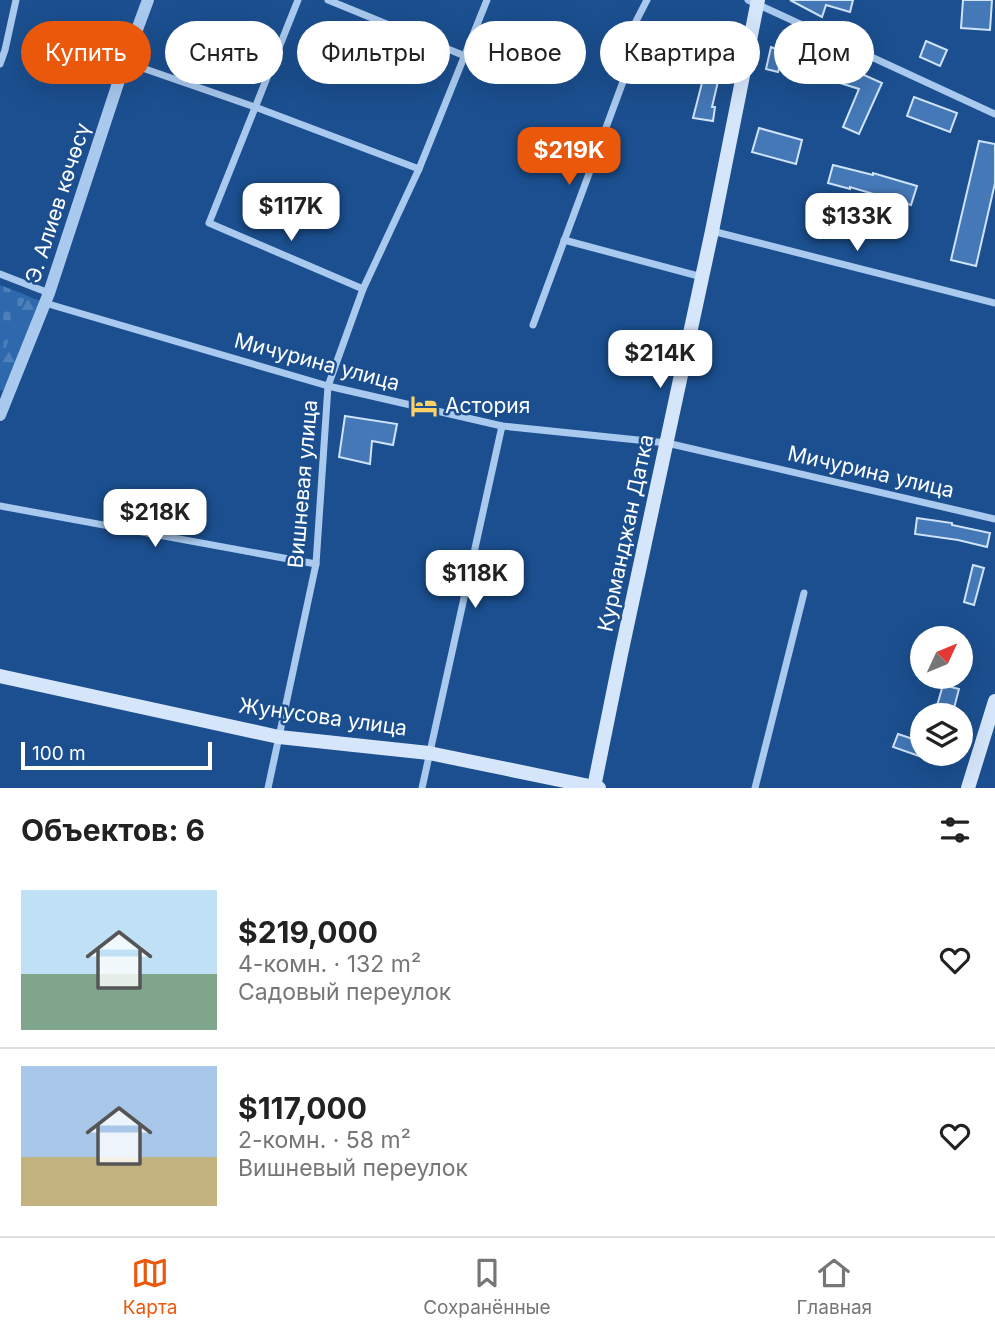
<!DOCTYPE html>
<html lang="ru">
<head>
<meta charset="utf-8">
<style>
	body { margin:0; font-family:Inter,sans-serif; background:#f6f6f6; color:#222; height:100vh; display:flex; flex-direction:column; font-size:26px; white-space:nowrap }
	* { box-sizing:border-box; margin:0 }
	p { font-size:23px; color:#767676 }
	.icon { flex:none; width:38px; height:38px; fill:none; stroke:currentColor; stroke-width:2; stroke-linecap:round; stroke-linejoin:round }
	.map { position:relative; height:788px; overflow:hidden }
	.side { display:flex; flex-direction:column; background:#fff; flex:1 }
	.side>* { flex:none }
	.hud { position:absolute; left:21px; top:21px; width:954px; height:63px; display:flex; gap:14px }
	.needle { width:46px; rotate:46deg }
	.buttons { position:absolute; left:910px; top:626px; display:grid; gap:14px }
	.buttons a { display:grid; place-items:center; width:63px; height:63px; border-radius:50%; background:#fff; box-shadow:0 7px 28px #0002; font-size:35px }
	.scale { position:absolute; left:21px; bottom:18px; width:191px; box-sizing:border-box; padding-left:7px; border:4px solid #fff; border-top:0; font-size:19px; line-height:24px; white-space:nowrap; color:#fff; -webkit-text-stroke:5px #1b4f8f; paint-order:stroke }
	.price { position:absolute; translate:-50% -60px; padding:0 16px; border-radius:14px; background:#fff; color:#222; font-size:23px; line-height:46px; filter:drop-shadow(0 2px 4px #0008) }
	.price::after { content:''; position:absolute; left:50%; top:42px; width:21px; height:16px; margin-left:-10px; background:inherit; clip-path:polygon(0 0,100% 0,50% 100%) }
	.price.active { background:#ea580c; color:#fff }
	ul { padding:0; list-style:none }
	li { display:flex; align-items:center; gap:21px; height:175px; padding:0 21px }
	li+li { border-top:2px solid #e0e0e0 }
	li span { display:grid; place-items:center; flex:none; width:196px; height:140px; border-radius:0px; color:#555 }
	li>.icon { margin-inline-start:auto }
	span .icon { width:84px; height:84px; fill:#fffc; stroke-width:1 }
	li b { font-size:30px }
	h2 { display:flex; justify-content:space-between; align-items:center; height:84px; padding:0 21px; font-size:30px }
	.pill { padding:0 24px; border-radius:32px; background:#fff; box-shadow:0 7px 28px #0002; font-size:24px; line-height:63px }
	.pill.active { background:#ea580c; color:#fff }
	.menu { display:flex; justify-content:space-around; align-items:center; height:98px; border-top:2px solid #e0e0e0; background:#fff; font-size:19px; color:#767676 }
	.menu a { display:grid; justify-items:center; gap:4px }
	.menu .active { color:#ea580c }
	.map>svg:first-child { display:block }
</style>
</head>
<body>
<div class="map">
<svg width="995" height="788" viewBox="0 0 995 788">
	<defs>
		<pattern id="forest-firs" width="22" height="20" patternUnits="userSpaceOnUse" patternTransform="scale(1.75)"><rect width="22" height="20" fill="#2e69ad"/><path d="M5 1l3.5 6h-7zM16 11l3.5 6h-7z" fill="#4d80b9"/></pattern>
		<pattern id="cemetery-stones" width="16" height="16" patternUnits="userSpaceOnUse" patternTransform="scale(1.75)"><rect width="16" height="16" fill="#2e69ad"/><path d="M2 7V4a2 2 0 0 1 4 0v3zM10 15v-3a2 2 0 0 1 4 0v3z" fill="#4d80b9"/></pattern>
	</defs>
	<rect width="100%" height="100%" fill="#1b4f8f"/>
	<!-- forest -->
	<polygon fill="url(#forest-firs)" points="0,286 41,301 3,391 0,390"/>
	<!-- cemetery -->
	<polygon fill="url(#cemetery-stones)" points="0,285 26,295 0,362"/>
	<!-- building -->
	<g fill="#4478b7" stroke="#cfe3fa" stroke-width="2">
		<polygon points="790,0 853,0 850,12 826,5 822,17"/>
		<polygon points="963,0 992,0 990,30 961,28"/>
		<polygon points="926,41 947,50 940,66 920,57"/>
		<polygon points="787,43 803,47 802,53 864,75 882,83 859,134 843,127 859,89 808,73 811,66 784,59"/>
		<polygon points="712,44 726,47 712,107 715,107 713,121 693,118"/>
		<polygon points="771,47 784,52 778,72 766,69"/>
		<polygon points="914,97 957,113 950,132 907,116"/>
		<polygon points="759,128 802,140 796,164 752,152"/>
		<polygon points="979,141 995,144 995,183 976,266 951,260"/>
		<polygon points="833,165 873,175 873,173 917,186 911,205 850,187 850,189 828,183"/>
		<polygon points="345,416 397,424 393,445 372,441 370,464 339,457"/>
		<polygon points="917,518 952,523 952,525 990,533 987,547 958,540 915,534"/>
		<polygon points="973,565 984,568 974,605 964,602"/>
		<polygon points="943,685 959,689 952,716 934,716"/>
		<polygon points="898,734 922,742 922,757 893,747"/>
	</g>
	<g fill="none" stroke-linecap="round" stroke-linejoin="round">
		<!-- minor -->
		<g stroke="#a9c9ee" stroke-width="7">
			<polyline points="298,0 209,223 363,289"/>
			<polyline points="328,0 465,56"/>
			<polyline points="748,0 995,114"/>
			<polyline points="630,33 647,0"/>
			<polyline points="125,62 255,107 419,169"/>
			<polyline points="0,64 5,50 16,0"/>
			<polyline points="712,231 995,303"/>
			<polyline points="564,240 702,277"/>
			<polyline points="0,274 49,293"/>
			<polyline points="45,303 328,386 502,426 667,443 995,519"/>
			<polyline points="533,325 631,60"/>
			<polyline points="0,506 316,564"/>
			<polyline points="268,788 316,564 328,386 363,289 419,169 487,0"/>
			<polyline points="422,788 502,426"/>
			<polyline points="755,788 804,593"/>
		</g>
		<!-- tertiary -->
		<polyline stroke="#a9c9ee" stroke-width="12" points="0,415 49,293 125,62 148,0"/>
		<!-- secondary -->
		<g stroke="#d6e6fa" stroke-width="14">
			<polyline points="0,676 279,737 429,753 599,788"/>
			<polyline points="594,787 621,654 712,231 758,0"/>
			<polyline points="968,788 995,701"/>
		</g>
	</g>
	<!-- icons -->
	<defs>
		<g id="hotel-bare" transform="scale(2.1)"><path d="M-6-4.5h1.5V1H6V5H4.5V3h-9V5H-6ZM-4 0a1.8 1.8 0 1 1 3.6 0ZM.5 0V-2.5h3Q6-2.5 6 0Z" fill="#ffd166" stroke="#1b4f8f" stroke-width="2.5" paint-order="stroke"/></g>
	</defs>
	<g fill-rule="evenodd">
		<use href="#hotel-bare" x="424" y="406"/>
	</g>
	<g text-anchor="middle" stroke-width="5" stroke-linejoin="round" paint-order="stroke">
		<!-- street labels -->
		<g font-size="21" fill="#fff" stroke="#1b4f8f">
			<text transform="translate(58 203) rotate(-72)" y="7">Э. Алиев көчөсү</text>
			<text transform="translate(317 362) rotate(15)" y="7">Мичурина улица</text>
			<text transform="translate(871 472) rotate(13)" y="7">Мичурина улица</text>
			<text transform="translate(303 484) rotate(-85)" y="7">Вишневая улица</text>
			<text transform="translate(626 533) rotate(-78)" y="7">Курманджан Датка</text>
			<text transform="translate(323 717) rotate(8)" y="7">Жунусова улица</text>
		</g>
		<!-- poi labels -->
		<g font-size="21" fill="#fff" stroke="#1b4f8f" text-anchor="start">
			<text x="445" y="413">Астория</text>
		</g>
	</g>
</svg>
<div class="buttons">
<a><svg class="needle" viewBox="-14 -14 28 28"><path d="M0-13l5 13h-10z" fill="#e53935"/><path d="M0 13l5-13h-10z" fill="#767676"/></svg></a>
<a><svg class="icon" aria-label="layers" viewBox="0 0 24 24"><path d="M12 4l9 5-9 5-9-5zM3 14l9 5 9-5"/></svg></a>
</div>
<div class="scale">100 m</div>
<b class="price active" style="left:569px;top:187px">$219K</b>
<b class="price" style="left:291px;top:243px">$117K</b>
<b class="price" style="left:857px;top:253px">$133K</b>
<b class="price" style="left:660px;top:390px">$214K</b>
<b class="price" style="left:155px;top:549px">$218K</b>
<b class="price" style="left:475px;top:610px">$118K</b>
<div class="hud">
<a class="pill active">Купить</a>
<a class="pill">Снять</a>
<a class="pill">Фильтры</a>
<a class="pill">Новое</a>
<a class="pill">Квартира</a>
<a class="pill">Дом</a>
</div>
</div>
<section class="side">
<h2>Объектов: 6<svg class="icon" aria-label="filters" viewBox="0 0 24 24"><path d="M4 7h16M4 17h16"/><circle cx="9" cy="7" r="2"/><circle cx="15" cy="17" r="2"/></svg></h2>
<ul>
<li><span style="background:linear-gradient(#bfe0f5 60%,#7fa58c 0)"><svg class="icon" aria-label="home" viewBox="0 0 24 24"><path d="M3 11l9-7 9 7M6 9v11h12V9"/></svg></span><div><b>$219,000</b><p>4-комн. · 132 m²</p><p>Садовый переулок</p></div><svg class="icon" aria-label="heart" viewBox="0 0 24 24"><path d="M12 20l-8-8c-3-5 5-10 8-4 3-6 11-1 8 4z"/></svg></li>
<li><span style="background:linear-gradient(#a9c7e8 65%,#c2b280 0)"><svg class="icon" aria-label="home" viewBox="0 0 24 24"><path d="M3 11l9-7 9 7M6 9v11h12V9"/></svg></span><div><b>$117,000</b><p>2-комн. · 58 m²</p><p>Вишневый переулок</p></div><svg class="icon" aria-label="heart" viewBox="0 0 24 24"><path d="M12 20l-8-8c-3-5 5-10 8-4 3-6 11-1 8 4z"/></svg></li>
</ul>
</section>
<nav class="menu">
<a class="active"><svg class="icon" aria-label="map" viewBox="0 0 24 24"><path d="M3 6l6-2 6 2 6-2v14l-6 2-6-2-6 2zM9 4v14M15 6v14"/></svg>Карта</a>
<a><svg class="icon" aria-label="saved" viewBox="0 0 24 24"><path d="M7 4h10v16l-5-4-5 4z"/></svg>Сохранённые</a>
<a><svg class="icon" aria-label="home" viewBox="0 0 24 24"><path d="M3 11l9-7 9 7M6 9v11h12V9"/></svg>Главная</a>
</nav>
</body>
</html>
